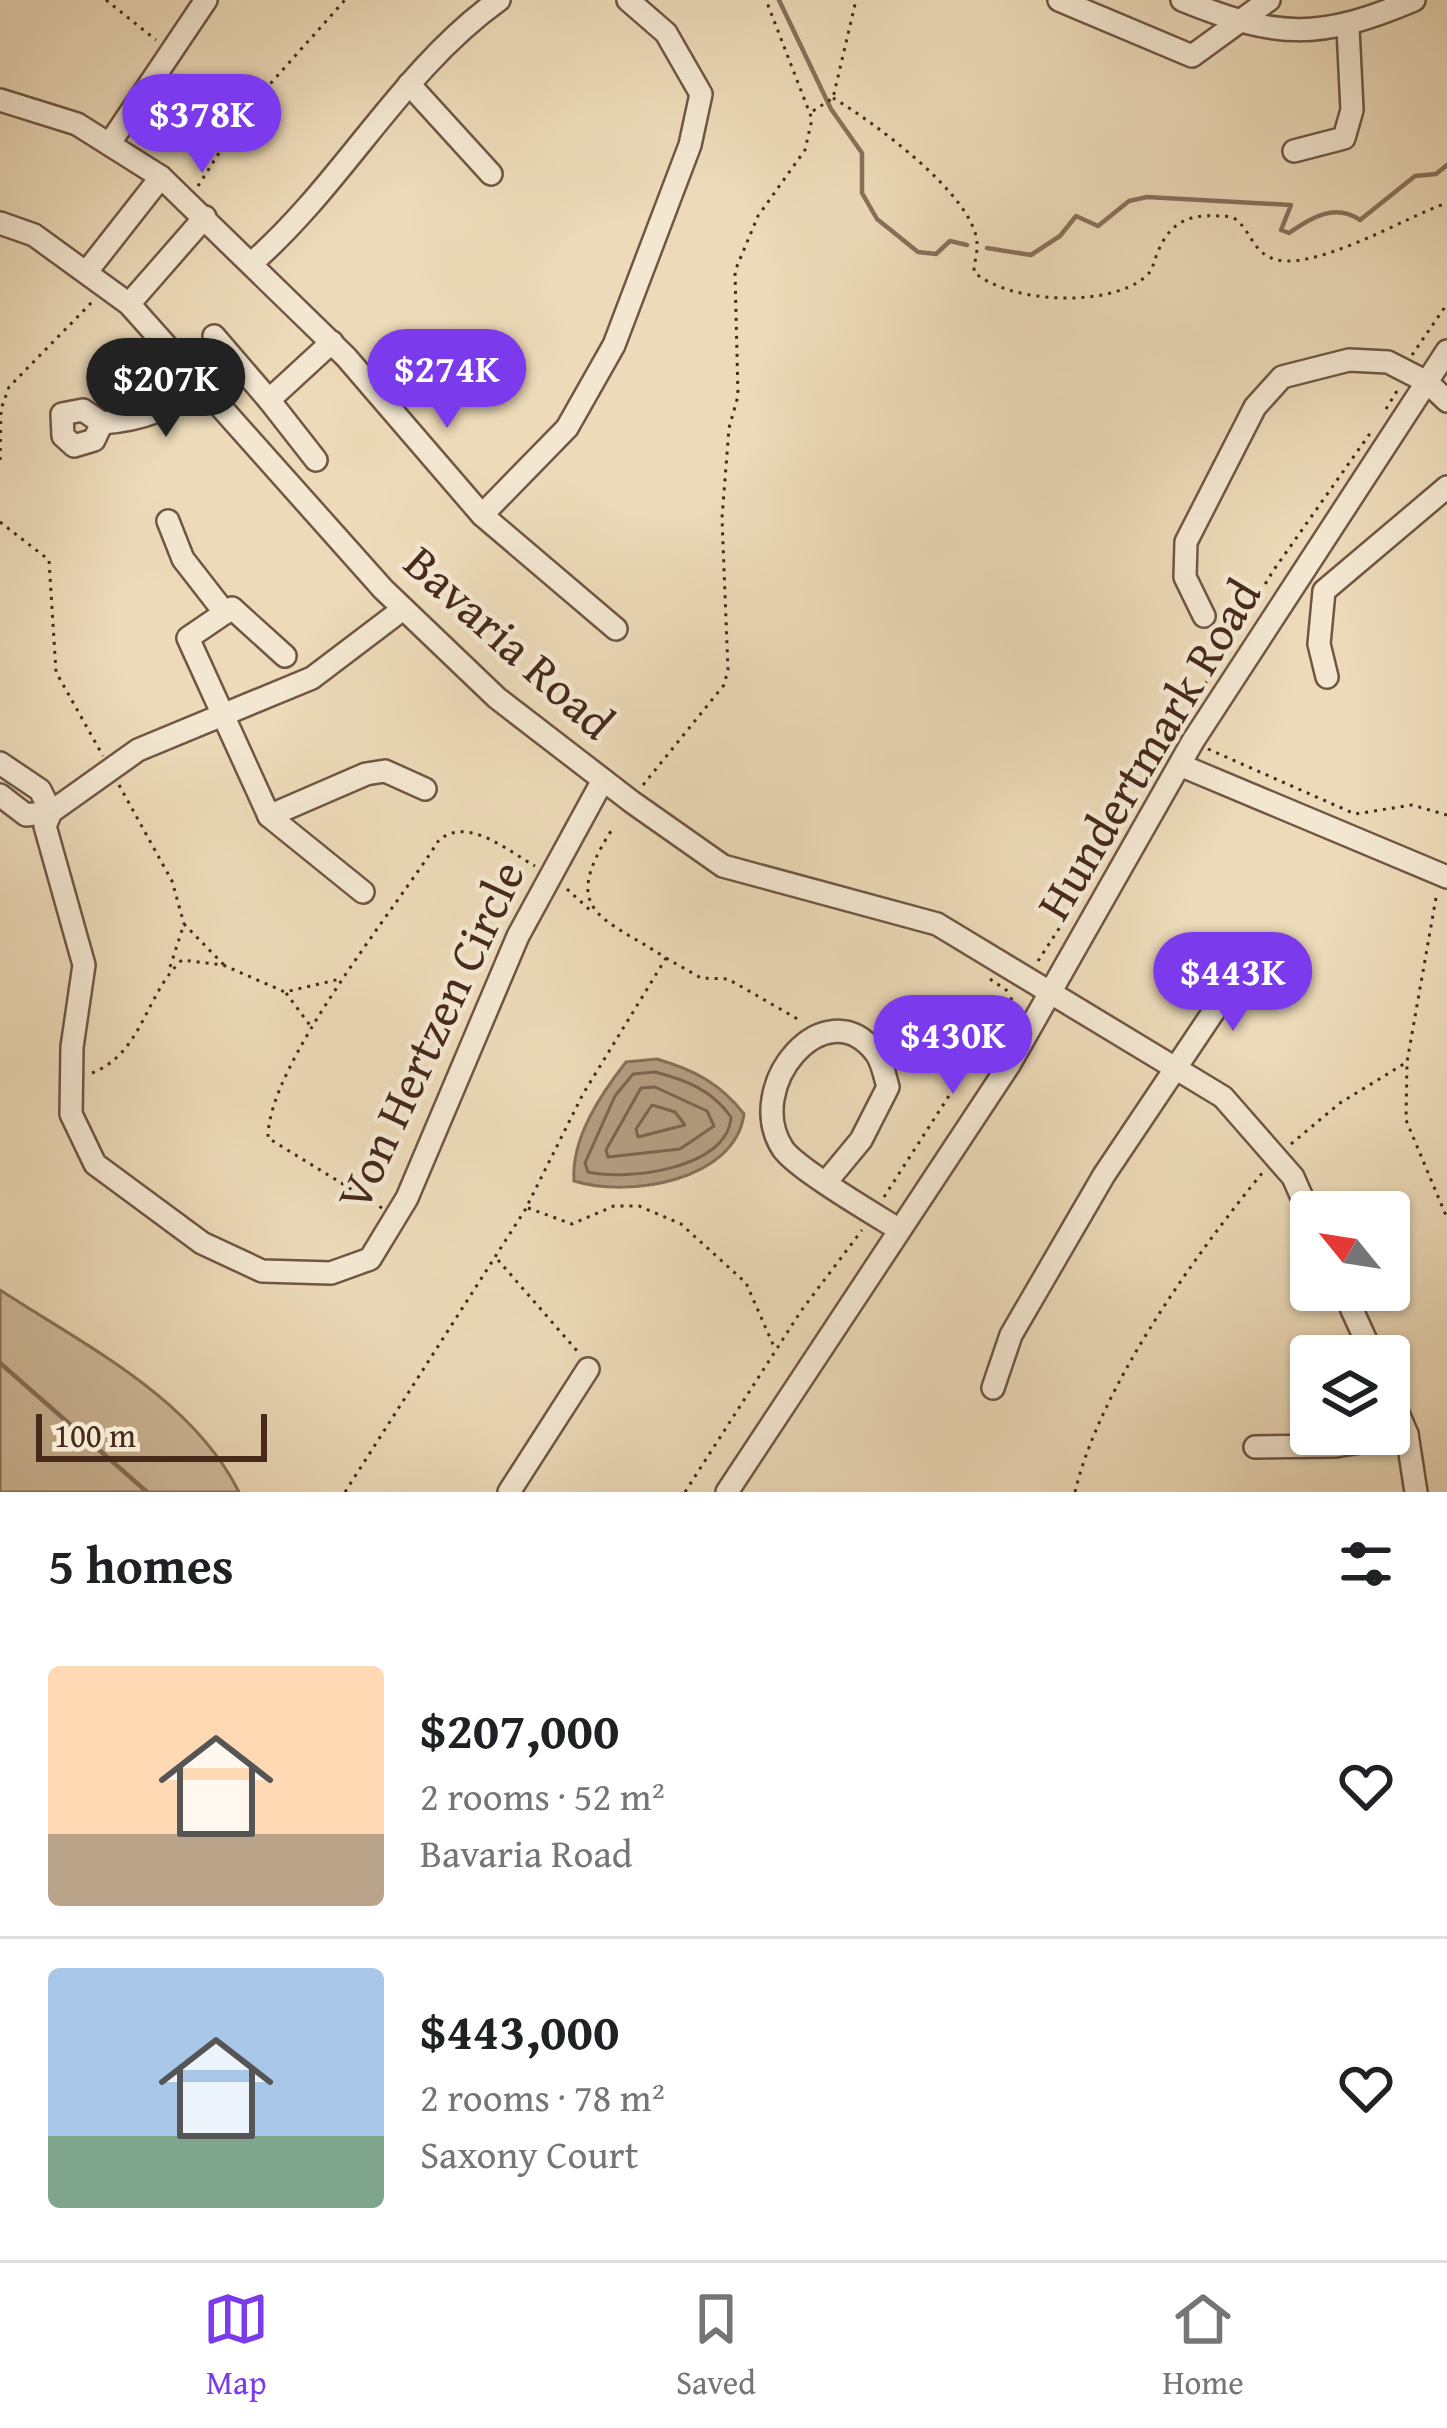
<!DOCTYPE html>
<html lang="en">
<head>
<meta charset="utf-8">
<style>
	body { margin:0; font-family:"Gentium Book Plus",serif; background:#f6f6f6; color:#202124; height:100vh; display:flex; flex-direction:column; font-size:45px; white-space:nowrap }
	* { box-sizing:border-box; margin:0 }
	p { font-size:39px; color:#757577 }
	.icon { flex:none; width:66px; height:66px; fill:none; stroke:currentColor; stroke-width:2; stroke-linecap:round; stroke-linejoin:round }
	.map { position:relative; height:1492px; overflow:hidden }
	.details { display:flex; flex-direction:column; background:#fff; flex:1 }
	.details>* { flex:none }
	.needle { width:78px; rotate:300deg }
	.fabs { position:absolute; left:1290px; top:1191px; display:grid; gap:24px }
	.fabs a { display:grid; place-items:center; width:120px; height:120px; border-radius:12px; background:#fff; box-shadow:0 3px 9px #0004; font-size:60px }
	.scale { position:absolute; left:36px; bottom:30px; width:231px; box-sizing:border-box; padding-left:12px; border:6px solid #472a1c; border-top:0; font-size:33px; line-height:42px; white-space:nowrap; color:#472a1c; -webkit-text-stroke:9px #f3e7d1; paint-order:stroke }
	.price { position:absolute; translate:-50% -102px; padding:0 27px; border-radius:42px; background:#7c3aed; color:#fff; font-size:39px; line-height:78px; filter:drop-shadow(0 3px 6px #0008) }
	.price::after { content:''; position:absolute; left:50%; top:72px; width:36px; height:27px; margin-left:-18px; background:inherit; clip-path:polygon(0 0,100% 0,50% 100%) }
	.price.selected { background:#222; color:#fff }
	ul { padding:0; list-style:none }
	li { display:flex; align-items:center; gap:36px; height:300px; padding:0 48px }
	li+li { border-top:3px solid #e0e0e0 }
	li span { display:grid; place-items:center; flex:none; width:336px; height:240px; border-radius:12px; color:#555 }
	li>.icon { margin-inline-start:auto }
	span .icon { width:144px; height:144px; fill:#fffc; stroke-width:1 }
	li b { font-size:51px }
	h2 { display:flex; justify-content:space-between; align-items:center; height:144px; padding:0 48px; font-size:51px }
	.dock { display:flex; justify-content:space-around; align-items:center; height:168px; border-top:3px solid #e0e0e0; background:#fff; font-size:33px; color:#757577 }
	.dock a { display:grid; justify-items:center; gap:6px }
	.dock .selected { color:#7c3aed }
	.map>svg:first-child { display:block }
</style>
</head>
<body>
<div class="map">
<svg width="1447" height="1492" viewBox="0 0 1447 1492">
	<rect width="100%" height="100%" fill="#ecdab8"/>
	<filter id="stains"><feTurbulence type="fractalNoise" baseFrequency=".00167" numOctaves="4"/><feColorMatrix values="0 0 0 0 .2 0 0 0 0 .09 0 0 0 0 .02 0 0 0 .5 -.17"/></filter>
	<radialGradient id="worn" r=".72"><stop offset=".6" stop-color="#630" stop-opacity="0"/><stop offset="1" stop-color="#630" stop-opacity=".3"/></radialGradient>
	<!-- green -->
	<path fill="#d0bc9d" stroke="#8c735c" stroke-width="3" d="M0 1290C86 1346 192 1398 239 1492H0Z"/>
	<!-- water -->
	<path fill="#b49e83" stroke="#88705a" stroke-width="3" d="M657 1059C694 1070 720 1083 744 1114 735 1181 629 1198 574 1181 571 1138 601 1094 626 1062Z"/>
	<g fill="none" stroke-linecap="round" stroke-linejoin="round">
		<!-- shore -->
		<g stroke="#7e6450" stroke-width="3">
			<path d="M655 1072C686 1080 712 1090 731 1117 728 1169 627 1181 588 1172L585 1163 615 1096 633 1074Z"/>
			<polygon points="655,1087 707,1111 714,1126 680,1149 608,1157 606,1150 641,1088"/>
			<polygon points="652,1105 675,1112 685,1125 638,1137 636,1129"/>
		</g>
		<!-- stream -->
		<g stroke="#88705a" stroke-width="4.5">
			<polyline points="779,0 831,109 862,153 862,193 877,219 918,252 936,254 950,241 967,245"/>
			<path d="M987 248 1031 255 1060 236 1076 216 1098 226 1129 201 1147 197 1291 205 1281 230 1289 233C1312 217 1335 203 1360 220L1415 176 1436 174 1447 165"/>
			<polyline points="0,1363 147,1492"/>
		</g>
		<!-- minor casing -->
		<g stroke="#705643" stroke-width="26">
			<g id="minor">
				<polyline points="1059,0 1192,56 1269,0"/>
				<path d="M1182 0C1278 39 1319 40 1414 0"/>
				<polyline points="409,84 491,174"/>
				<polyline points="0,100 77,124 161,177 346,357 482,515 616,629"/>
				<polyline points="110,143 206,0"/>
				<polyline points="1294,151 1344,138 1352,110 1348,28"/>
				<polyline points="0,223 34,235 129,304 383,589 497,698 632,802 723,866 937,924 1223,1097 1293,1177 1311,1218"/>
				<path d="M253 262C344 182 401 70 499 0"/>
				<polyline points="88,270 161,177"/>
				<polyline points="129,304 205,217"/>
				<polyline points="214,336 269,400"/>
				<polygon points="83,410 102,423 94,440 74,446 63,436 62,414"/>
				<path d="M102 423C144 420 169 409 203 384"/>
				<polyline points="316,460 269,400 332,342"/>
				<polyline points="482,515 567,428 614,345 690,145 701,94 666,33 628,0"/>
				<polyline points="168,521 183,559 225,613"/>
				<polyline points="403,609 312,678 138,750 51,812 45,826 84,965 72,1047 71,1114 95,1164 202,1243 262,1271 331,1273 370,1259 407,1198 518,936 603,780"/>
				<polyline points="1204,616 1185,577 1186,542 1255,407 1282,377 1349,360 1388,362 1427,382 1447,401"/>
				<polyline points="285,656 232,608 188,638 269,816 363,892"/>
				<polyline points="1327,677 1319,644 1324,591 1447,487"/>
				<polyline points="0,763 40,790 51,812 26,815 0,795"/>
				<polyline points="1180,765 1447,877"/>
				<polyline points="269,816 366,774 385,771 425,789"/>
				<path d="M827 1181 861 1140 888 1087C885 1077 882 1060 875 1052 825 988 742 1087 783 1149 797 1169 874 1214 898 1229"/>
				<polyline points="1343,1290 1373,1356"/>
				<polyline points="993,1388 1011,1335 1104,1175 1216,1008 1261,973"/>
				<polyline points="1389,1392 1407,1434 1416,1492"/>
				<polyline points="1255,1447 1336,1446 1407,1434"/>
				<polyline points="509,1492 588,1369"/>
				<polyline points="727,1492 1009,1065 1193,741 1447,351"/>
			</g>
		</g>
		<!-- path -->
		<g stroke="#472a1c" stroke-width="3" stroke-dasharray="3 6" stroke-linecap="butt">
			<polyline points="106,0 156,40"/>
			<path d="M833 98C871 120 975 196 977 243 978 252 974 262 974 272 1009 303 1106 308 1144 278 1153 271 1153 264 1157 254 1172 216 1195 213 1232 217 1249 226 1250 247 1269 257 1307 277 1407 216 1447 203"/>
			<polyline points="813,111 833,98 856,0"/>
			<polyline points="198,186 245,112 345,0"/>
			<polyline points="1412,355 1447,304"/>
			<polyline points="1386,409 1400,386"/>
			<polyline points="0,460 1,409 9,387 94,300"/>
			<polyline points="0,522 49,560 56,672 103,756"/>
			<polyline points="1168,746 1273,571 1371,432"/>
			<polyline points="1208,749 1355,814 1412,805 1447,815"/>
			<polyline points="119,785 172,881 184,924"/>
			<polyline points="643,785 724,685 728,670 722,518 729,428 738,396 735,271 758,216 805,150 812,119 766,0"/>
			<polyline points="567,889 591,911"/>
			<polyline points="1436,898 1407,1062 1406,1120 1447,1218"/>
			<polyline points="666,958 701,978 728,979 801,1021"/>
			<polyline points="1038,961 1104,859"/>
			<polyline points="170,967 184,924 225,966"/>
			<polyline points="990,979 1012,994"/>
			<polyline points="286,993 312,1028"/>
			<path d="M92 1073C143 1053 145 994 182 960L223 965 285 992 340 979"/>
			<polyline points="1291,1144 1340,1103 1407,1062"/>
			<polyline points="884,1197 1015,993"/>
			<path d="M382 1208 268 1138C267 1065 397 907 439 840 468 816 508 851 535 866"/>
			<polyline points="528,1208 572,1224 614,1206 639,1206 681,1224 746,1283 775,1349"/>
			<polyline points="498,1260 578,1352"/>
			<path d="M345 1492 525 1210 583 1094 666 958C602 916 559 913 611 831"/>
			<polyline points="685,1492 801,1311 862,1230"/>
			<path d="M1075 1492C1100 1387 1195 1255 1263 1172"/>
		</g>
		<!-- minor -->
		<use href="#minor" stroke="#f3e7d1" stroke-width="21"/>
	</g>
	<g text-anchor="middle" stroke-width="9" stroke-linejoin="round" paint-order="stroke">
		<!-- street labels -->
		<g font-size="48" fill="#472a1c" stroke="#f3e7d1">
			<text transform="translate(510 642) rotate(42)" y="17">Bavaria Road</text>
			<text transform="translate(1148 749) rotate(-59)" y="17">Hundertmark Road</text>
			<text transform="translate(430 1035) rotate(-65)" y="17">Von Hertzen Circle</text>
		</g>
	</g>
	<rect width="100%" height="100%" filter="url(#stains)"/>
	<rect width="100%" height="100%" fill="url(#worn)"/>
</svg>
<div class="fabs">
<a><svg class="needle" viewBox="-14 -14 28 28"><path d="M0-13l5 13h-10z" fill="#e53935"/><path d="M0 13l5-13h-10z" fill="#757577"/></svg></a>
<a><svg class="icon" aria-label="layers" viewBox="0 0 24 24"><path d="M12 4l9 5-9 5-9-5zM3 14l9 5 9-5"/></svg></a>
</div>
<div class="scale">100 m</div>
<b class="price" style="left:202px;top:176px">$378K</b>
<b class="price" style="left:447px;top:431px">$274K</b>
<b class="price selected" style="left:166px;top:440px">$207K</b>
<b class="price" style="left:1233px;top:1034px">$443K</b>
<b class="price" style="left:953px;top:1097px">$430K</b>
</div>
<section class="details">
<h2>5 homes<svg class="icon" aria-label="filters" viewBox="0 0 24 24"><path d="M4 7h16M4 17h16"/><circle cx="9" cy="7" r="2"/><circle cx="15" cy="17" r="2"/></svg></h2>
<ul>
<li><span style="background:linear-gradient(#ffd9b3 70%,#b9a48a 0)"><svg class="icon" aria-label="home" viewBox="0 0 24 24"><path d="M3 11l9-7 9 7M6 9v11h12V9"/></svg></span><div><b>$207,000</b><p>2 rooms · 52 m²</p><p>Bavaria Road</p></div><svg class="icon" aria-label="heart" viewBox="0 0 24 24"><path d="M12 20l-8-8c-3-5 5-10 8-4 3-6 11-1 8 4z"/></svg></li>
<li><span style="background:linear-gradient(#a9c7e8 70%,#7fa58c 0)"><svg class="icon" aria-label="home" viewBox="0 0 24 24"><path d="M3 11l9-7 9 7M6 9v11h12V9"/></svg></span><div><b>$443,000</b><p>2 rooms · 78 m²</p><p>Saxony Court</p></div><svg class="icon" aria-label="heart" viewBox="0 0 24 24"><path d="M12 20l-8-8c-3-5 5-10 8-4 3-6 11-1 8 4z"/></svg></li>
</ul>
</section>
<nav class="dock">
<a class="selected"><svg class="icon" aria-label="map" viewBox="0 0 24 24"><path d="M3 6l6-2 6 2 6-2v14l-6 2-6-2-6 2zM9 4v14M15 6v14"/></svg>Map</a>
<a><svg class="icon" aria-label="saved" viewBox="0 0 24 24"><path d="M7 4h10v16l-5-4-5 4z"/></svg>Saved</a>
<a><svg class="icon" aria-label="home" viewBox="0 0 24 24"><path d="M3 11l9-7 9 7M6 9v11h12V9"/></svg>Home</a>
</nav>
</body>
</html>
